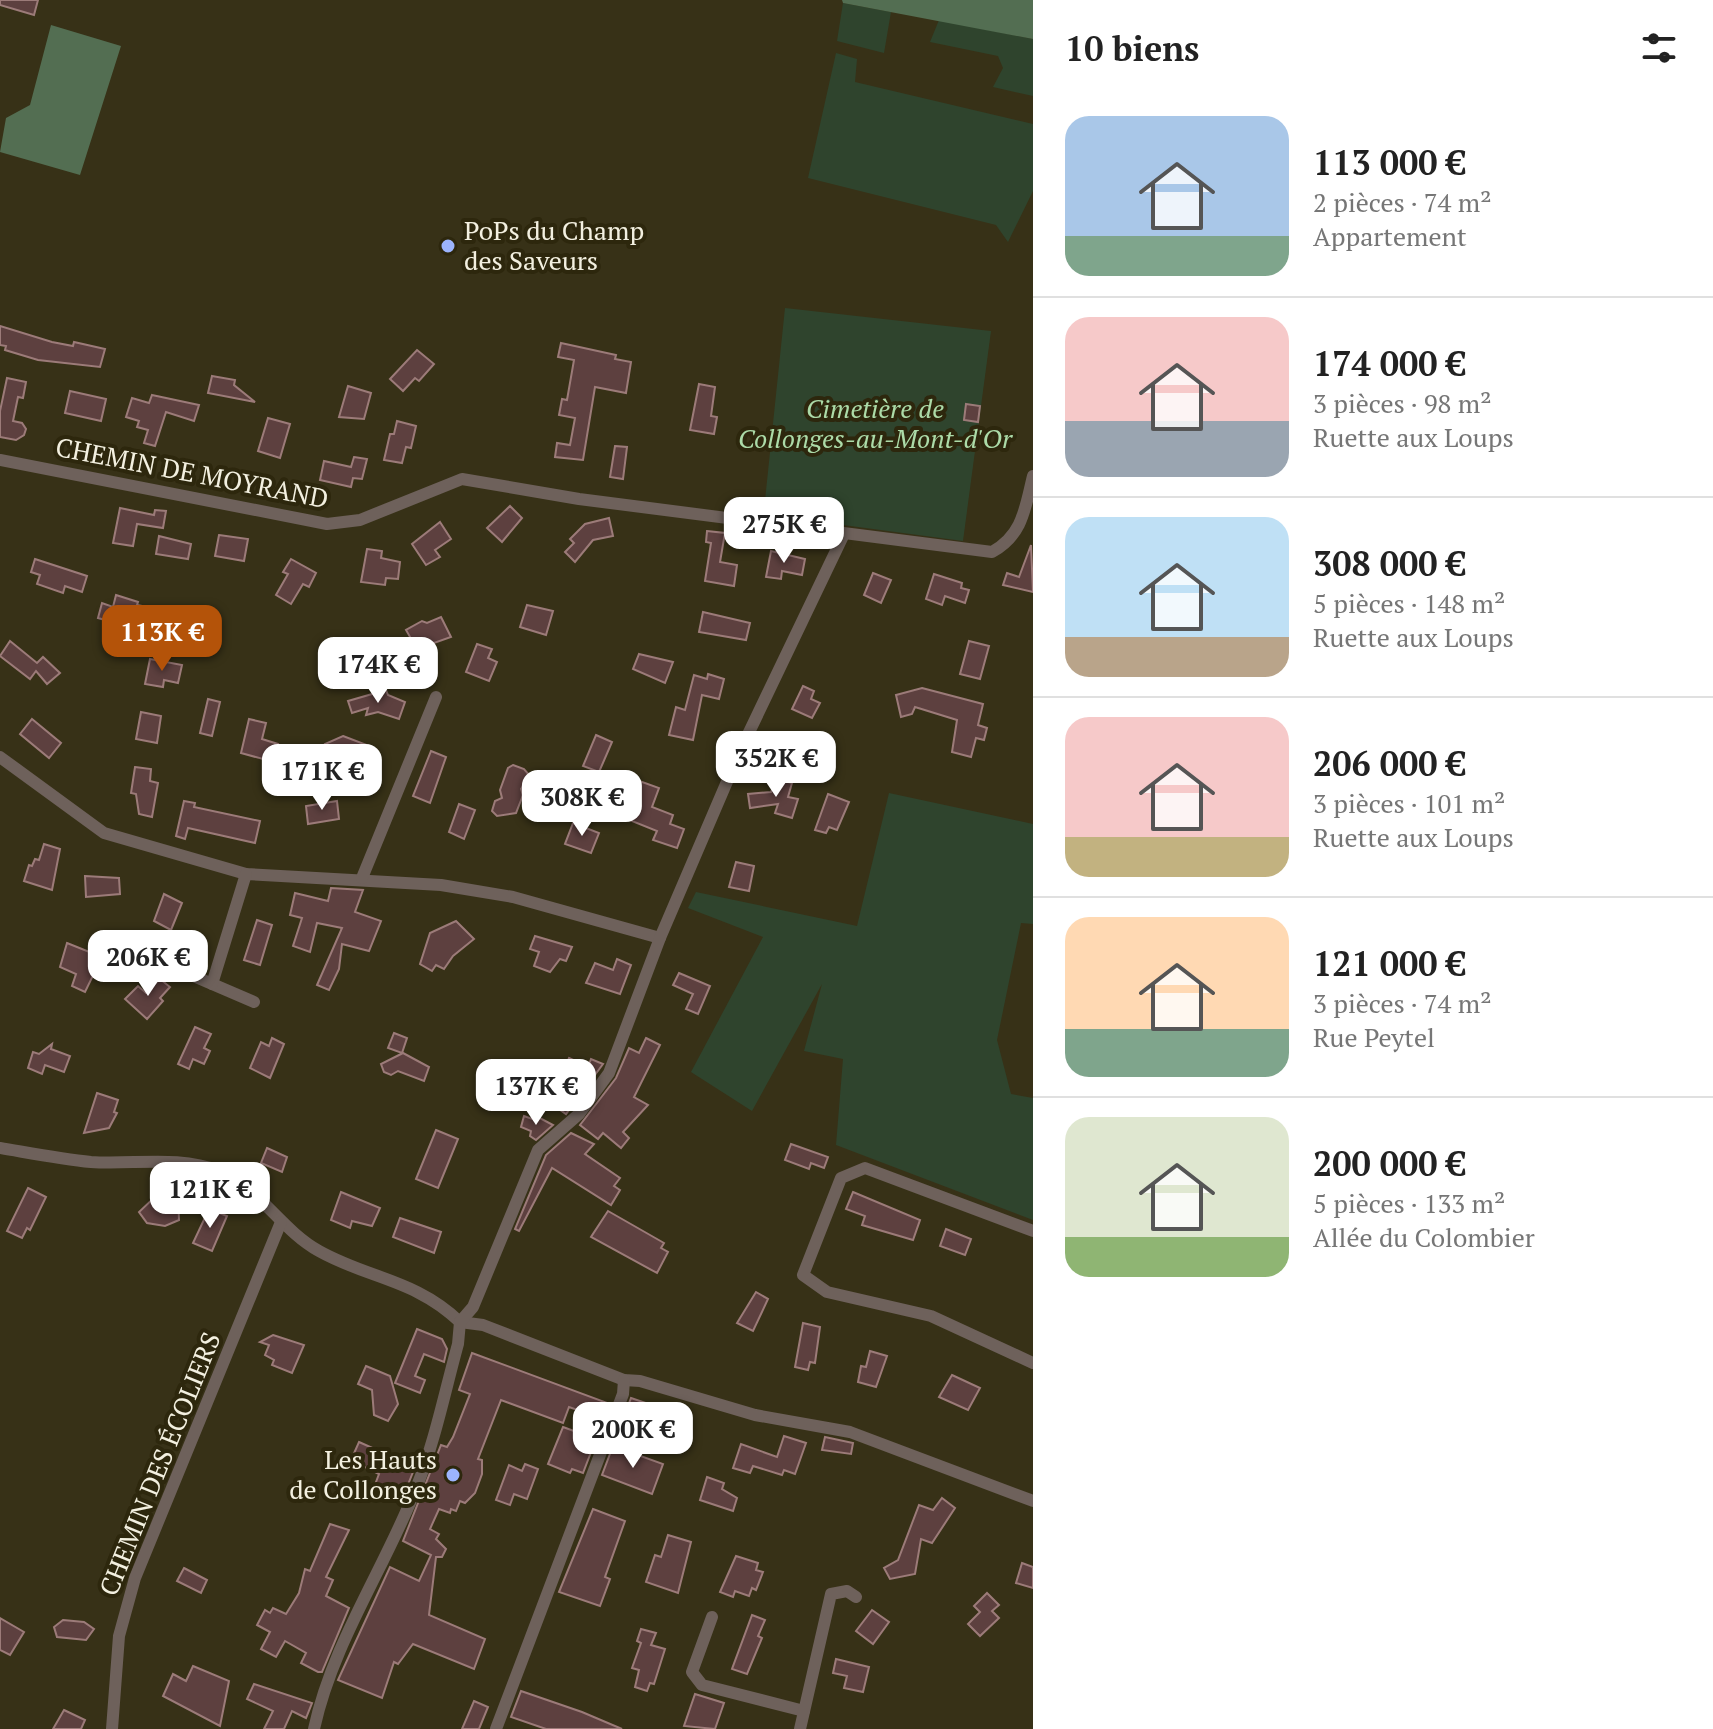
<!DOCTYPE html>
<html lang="fr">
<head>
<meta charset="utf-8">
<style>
	body { margin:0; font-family:"PT Serif",serif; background:#f6f6f6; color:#222; height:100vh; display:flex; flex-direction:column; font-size:30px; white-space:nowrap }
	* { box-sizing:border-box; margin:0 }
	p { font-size:26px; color:#767676 }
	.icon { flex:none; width:44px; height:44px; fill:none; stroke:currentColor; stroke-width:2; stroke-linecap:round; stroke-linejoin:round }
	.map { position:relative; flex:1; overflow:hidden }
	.panel { display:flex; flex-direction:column; background:#fff; width:680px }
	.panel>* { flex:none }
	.price { position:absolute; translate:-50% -68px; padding:0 18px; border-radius:16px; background:#fff; color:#222; font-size:26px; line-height:52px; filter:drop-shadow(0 2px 4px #0008) }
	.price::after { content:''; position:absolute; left:50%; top:48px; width:24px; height:18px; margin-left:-12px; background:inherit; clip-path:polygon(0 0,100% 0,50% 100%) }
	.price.on { background:#b45309; color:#fff }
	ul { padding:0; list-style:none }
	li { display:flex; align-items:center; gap:24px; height:200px; padding:0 32px }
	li+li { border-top:2px solid #e0e0e0 }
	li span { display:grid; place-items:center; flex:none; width:224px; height:160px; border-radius:24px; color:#555 }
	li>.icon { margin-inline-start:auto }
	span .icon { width:96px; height:96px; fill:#fffc; stroke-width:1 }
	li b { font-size:34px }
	h2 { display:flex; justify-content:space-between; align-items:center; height:96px; padding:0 32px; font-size:34px }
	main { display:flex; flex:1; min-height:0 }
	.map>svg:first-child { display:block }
</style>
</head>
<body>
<main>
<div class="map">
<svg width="1033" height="1729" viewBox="0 0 1033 1729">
	<rect width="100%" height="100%" fill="#373117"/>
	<!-- green -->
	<g fill="#2f442d">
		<polygon points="843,3 891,12 884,53 837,41"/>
		<polygon points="939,20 1033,39 1033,96 993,87 1003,68 998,56 930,42"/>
		<polygon points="836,53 857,59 855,82 1033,124 1033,191 1008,242 996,225 808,178"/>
		<polygon points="785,308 991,331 963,541 768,515 764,510"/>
		<polygon points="889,793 1033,824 1033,924 1021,923 997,1040 1011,1094 1033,1098 1033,1220 836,1145 843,1059 804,1051 822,984 752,1111 691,1072 763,937 688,908 696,892 857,926"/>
	</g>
	<!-- forest -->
	<g fill="#536e52">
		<polygon points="842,0 1033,0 1033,39 843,3"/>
		<polygon points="51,25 121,46 80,175 0,152 6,118 30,105"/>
	</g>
	<!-- building -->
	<g fill="#5d403f" stroke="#9c7b79" stroke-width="2">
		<polygon points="0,0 38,0 34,15 0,5"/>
		<polygon points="0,326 52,342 73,346 74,342 105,349 100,367 38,360 5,350 6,346 0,345"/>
		<polygon points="561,343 616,355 615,359 631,362 626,393 595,387 583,460 555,457 557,443 570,445 575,418 559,415 562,399 567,400 574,360 558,357"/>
		<polygon points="417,350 434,364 419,381 415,378 403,391 390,379"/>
		<polygon points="212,376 235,380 234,385 255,402 208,393"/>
		<polygon points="7,378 26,382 23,398 18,397 13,421 22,423 26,429 24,435 16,440 0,437 0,411"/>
		<polygon points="699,384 715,387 711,416 717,417 714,434 690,430"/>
		<polygon points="348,386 371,393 364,419 339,417"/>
		<polygon points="70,391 106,399 101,421 65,413"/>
		<polygon points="152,395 199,405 194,421 166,412 155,446 144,443 148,430 137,427 139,421 126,417 132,398 149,403"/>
		<polygon points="966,404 980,406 978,422 964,420"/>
		<polygon points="268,418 290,424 280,458 258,451"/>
		<polygon points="397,421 416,426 411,448 406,447 402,463 384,460 390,434 394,434"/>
		<polygon points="615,446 627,447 623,479 610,477"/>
		<polygon points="354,457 367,459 362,479 353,478 351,487 320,480 324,461 351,467"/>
		<polygon points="510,506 522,518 502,542 487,528"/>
		<polygon points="120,508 154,515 155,510 166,511 163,528 137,524 133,546 113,543"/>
		<polygon points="609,518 613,536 593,540 575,562 565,552 574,543 570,539 585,524"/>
		<polygon points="440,522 451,539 435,550 440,557 426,565 412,544"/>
		<polygon points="707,531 725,533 720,562 737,565 734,586 705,581 711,543 706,542"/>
		<polygon points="219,535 248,539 244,561 215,556"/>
		<polygon points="159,536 191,544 188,559 156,554"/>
		<polygon points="1031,545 1033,592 1003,585 1007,573 1019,577"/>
		<polygon points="367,549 382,551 381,558 400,562 398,579 386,578 385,585 361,582"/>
		<polygon points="771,551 805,559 802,575 782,571 781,579 766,577"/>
		<polygon points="35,559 87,576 82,592 65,586 63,593 37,584 40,575 31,572"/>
		<polygon points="291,559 316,573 309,587 303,584 291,604 276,595 288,574 283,572"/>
		<polygon points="873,573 891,580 881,603 864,595"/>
		<polygon points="934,574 962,583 961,588 969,590 965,603 945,596 942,605 926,599"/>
		<polygon points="116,595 138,602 137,605 188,615 185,637 159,631 160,621 127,614 122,629 104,624 105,620 98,618 102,603 113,607"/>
		<polygon points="527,605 553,611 546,635 520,627"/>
		<polygon points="703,612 750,623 746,640 699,632"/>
		<polygon points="441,617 451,637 417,649 406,630 422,621 427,623"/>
		<polygon points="10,641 37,663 43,657 60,673 47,684 36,671 30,679 0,656"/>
		<polygon points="969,641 989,646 980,679 960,674"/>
		<polygon points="477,644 492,649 488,658 497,662 489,681 466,672"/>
		<polygon points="639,654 673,662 665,683 633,669"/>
		<polygon points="150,659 182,665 178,683 164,680 163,687 145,684"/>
		<polygon points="708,674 724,679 719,699 702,695 693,740 669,735 676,707 685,710 694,675 707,679"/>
		<polygon points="803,686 814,691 811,699 820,703 812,718 792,709"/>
		<polygon points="922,688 983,704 978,725 987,728 984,740 976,738 971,757 952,752 957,720 915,707 912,714 901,717 896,695"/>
		<polygon points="386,690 388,695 405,702 399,719 378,712 366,715 368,708 352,713 348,701"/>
		<polygon points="208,699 220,702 212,736 200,733"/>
		<polygon points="141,712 161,716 157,743 136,739"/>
		<polygon points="32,719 61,743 49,758 20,734"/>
		<polygon points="249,719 266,723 262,739 278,744 274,762 241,753"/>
		<polygon points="596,735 612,742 599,772 583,766"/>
		<polygon points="343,736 372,747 376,752 372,763 350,756 341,764 337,758 331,760 325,744"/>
		<polygon points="431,751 446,757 430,803 413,796"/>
		<polygon points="513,765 524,769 530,776 521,789 523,795 516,813 497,816 492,811 495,801 502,798 500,790 508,768"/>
		<polygon points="135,767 151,769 150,781 158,783 152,817 139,814 136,794 131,793"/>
		<polygon points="631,778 659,788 652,807 673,815 670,824 684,829 677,848 653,840 657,831 617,815"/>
		<polygon points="777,779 792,783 788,797 798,799 792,818 775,813 778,804 750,808 748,794 771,792"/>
		<polygon points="828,794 849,802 837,830 829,827 826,833 815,830"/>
		<polygon points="184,801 195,803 194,807 260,821 255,843 188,828 185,839 176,836"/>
		<polygon points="337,801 339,819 308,824 306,806"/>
		<polygon points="459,804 475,810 464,839 449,832"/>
		<polygon points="573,823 599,833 591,853 565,844"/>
		<polygon points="44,844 60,849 52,890 24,881 29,865 32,866 35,859 39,860"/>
		<polygon points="736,862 754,866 749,891 729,887"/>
		<polygon points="85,876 119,878 120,894 86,897"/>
		<polygon points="331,888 363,890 355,912 381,921 369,951 342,944 339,969 329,990 317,985 342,928 317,923 310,952 293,946 302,918 290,915 295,893 328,901"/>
		<polygon points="164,894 182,903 171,930 154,921"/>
		<polygon points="257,920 272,925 260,965 244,960"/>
		<polygon points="456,921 474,939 453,956 444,969 436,965 432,971 420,964 430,933"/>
		<polygon points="535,936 572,947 566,961 560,959 550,972 534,966 539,952 530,949"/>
		<polygon points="67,943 102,957 85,992 72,986 76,974 60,967"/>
		<polygon points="617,959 631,965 620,994 586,983 595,963 613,970"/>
		<polygon points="679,973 710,986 698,1014 686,1009 693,994 673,985"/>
		<polygon points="160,979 170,987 160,998 163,1001 147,1019 125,999 138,986 146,993"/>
		<polygon points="195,1027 211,1034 204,1048 210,1051 204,1064 193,1059 189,1069 178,1064"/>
		<polygon points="394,1033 407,1038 402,1053 388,1048"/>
		<polygon points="272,1038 284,1044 270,1078 250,1068 261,1042 269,1046"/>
		<polygon points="646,1038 660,1045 634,1097 648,1105 623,1132 629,1138 621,1148 603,1133 598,1139 580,1125 616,1078 629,1048 639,1053"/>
		<polygon points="52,1044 51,1049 70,1056 64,1072 45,1065 42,1074 28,1068 33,1052 39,1054"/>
		<polygon points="403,1053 429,1067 424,1081 398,1071 391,1075 384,1072 381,1064"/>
		<polygon points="569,1058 588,1067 591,1059 603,1064 566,1114 532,1090 539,1077 558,1084"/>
		<polygon points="97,1093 118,1100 114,1112 117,1113 109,1128 84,1133"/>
		<polygon points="524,1116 535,1120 536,1116 553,1125 536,1140 530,1136 531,1131 521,1127"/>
		<polygon points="436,1130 458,1139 438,1188 416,1179"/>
		<polygon points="571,1133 594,1144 585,1154 620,1178 614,1186 620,1190 611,1205 552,1168 519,1231 515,1229 546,1155"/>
		<polygon points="791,1144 828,1157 824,1168 811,1163 809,1169 785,1160"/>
		<polygon points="267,1148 287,1157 282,1172 261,1163"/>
		<polygon points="28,1188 46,1197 30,1230 27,1228 22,1238 7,1231"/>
		<polygon points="341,1192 380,1208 372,1226 352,1221 350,1228 331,1220"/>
		<polygon points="853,1192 920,1220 913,1240 862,1225 865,1216 846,1209"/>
		<polygon points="157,1195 178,1195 179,1220 165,1226 147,1223 139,1212"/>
		<polygon points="209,1209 227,1216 212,1251 193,1243"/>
		<polygon points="608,1211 664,1243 661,1248 668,1252 657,1273 591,1237"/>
		<polygon points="400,1218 441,1232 434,1253 393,1237"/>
		<polygon points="946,1229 971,1239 965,1255 940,1246"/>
		<polygon points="756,1292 768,1299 753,1331 737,1323"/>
		<polygon points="803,1323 820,1327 815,1363 810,1362 808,1370 795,1367"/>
		<polygon points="417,1329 442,1339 447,1349 444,1362 424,1354 415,1376 425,1380 420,1393 395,1383"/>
		<polygon points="273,1335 304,1345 292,1373 272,1365 274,1360 265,1355 269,1345 260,1342"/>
		<polygon points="870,1351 887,1356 876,1387 858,1382 861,1366 866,1367"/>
		<polygon points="472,1353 610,1404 604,1419 569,1407 563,1423 501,1400 478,1459 482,1460 482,1474 475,1493 465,1503 460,1501 456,1511 451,1509 450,1513 439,1509 430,1529 439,1534 436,1539 446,1549 442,1557 436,1557 429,1615 485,1639 474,1669 413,1644 398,1664 394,1662 382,1698 338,1680 390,1567 419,1581 431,1555 403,1541 441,1445 447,1447 453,1437 470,1394 459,1390"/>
		<polygon points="366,1366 390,1376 398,1404 388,1421 374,1415 372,1390 358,1384"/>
		<polygon points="952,1375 980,1388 968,1410 939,1397"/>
		<polygon points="631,1398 678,1414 668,1442 621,1425"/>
		<polygon points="563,1427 596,1439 583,1473 572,1469 570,1473 548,1464"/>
		<polygon points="784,1436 806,1443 795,1474 784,1470 782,1475 753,1466 750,1473 733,1468 741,1444 777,1457"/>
		<polygon points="825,1437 853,1443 851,1454 822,1450"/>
		<polygon points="359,1442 415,1467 401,1502 373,1490 379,1474 351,1460"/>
		<polygon points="613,1446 663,1464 652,1494 602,1475"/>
		<polygon points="525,1464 538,1469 527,1499 514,1494 510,1505 496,1500 509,1465 522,1471"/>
		<polygon points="707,1477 724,1483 722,1489 737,1498 733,1511 700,1500"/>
		<polygon points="942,1498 955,1508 932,1543 921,1539 915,1574 890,1579 884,1568 898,1560 919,1505 933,1510"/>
		<polygon points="593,1509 625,1521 605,1577 610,1579 600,1606 559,1592"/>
		<polygon points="330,1524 349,1530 326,1577 333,1580 326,1596 349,1608 322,1672 318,1672 301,1663 306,1653 285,1641 276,1657 261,1649 270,1632 257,1625 265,1610 270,1613 273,1608 286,1614 299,1593 305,1569 310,1571"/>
		<polygon points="668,1535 691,1542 678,1593 646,1582 655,1555 661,1557"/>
		<polygon points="736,1556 758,1563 756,1570 763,1572 756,1590 752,1588 749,1596 735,1591 733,1597 720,1592"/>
		<polygon points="1022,1563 1033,1567 1033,1588 1016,1583"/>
		<polygon points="184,1568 207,1580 201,1593 177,1581"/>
		<polygon points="987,1593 999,1605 992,1611 999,1618 980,1636 968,1624 980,1612 974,1606"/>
		<polygon points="872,1610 889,1622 873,1644 856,1631"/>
		<polygon points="752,1615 765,1620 758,1636 762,1638 747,1674 732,1669"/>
		<polygon points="0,1618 24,1632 10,1655 0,1650"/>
		<polygon points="63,1620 84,1622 94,1629 86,1640 57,1637 54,1627"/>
		<polygon points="641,1629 656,1633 651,1645 665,1649 654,1684 650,1683 647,1691 635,1687 639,1670 632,1668 641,1643 637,1641"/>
		<polygon points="836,1659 869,1667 863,1692 844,1688 847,1676 833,1673"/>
		<polygon points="193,1666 229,1681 220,1726 163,1696 173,1674 186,1681"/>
		<polygon points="254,1684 312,1703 306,1718 292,1711 284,1729 264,1729 273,1711 247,1699"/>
		<polygon points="521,1691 582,1712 622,1729 546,1729 511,1717"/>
		<polygon points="695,1694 724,1703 715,1729 684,1726"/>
		<polygon points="474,1701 488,1707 479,1729 462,1729"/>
		<polygon points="64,1710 85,1720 81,1729 53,1729"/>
	</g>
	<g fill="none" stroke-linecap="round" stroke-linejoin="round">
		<!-- minor -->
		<g stroke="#6e615b" stroke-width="12">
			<path d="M0 460 327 524 360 520 462 479 579 499 992 552C1023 535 1025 508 1033 476"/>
			<polyline points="0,757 104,833 246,874 441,885 513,897 660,938"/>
			<polyline points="362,878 436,697"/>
			<polyline points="140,953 254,1002"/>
			<polyline points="212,984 246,874"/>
			<path d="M0 1148C30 1153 61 1159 91 1162 133 1165 178 1155 219 1171 259 1187 281 1230 319 1251 369 1279 415 1279 460 1322"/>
			<polyline points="1033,1231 865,1168 841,1178 803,1275 827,1292 931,1316 1033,1363"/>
			<polyline points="460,1322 483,1325 624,1380 640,1381 755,1415 850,1432 1033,1501"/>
			<polyline points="712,1617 692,1672 702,1685 804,1711"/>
			<polyline points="112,1729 119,1636 135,1578 281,1222"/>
			<path d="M314 1729C333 1642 385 1568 417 1486 435 1441 445 1391 458 1344L460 1322 473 1307 538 1150 579 1114 609 1073 660 938 741 749 844 534"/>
			<polyline points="496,1729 623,1394 624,1380"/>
			<polyline points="800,1729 831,1594 847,1591 856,1597"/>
		</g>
	</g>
	<!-- markers -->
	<g fill="#9cb4fd" stroke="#2d270d" stroke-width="3">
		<circle cx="448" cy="246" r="8"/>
		<circle cx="453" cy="1475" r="8"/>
	</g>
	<g text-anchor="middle" stroke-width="8" stroke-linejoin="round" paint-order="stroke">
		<!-- poi labels -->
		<g font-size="26" fill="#f3f0e0" stroke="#2d270d" text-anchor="start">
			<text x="464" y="240">PoPs du Champ<tspan x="464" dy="30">des Saveurs</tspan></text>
			<text x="437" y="1469" text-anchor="end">Les Hauts<tspan x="437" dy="30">de Collonges</tspan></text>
		</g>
		<!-- park labels -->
		<g font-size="26" font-style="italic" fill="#acdba8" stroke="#2d270d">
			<text x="875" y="418">Cimetière de<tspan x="875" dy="30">Collonges-au-Mont-d'Or</tspan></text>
		</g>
		<!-- street labels -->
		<g font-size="26" fill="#f3f0e0" stroke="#2d270d">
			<text transform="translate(192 473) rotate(11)" y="9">CHEMIN DE MOYRAND</text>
			<text transform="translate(160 1464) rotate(-68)" y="9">CHEMIN DES ÉCOLIERS</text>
		</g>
	</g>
</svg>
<b class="price" style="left:784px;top:565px">275K €</b>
<b class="price on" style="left:162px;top:673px">113K €</b>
<b class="price" style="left:378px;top:705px">174K €</b>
<b class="price" style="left:776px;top:799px">352K €</b>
<b class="price" style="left:322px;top:812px">171K €</b>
<b class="price" style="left:582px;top:838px">308K €</b>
<b class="price" style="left:148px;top:998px">206K €</b>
<b class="price" style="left:536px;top:1127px">137K €</b>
<b class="price" style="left:210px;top:1230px">121K €</b>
<b class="price" style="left:633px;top:1470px">200K €</b>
</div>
<section class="panel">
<h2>10 biens<svg class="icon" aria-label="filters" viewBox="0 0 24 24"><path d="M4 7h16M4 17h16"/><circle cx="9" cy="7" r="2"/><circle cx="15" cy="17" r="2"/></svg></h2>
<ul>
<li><span style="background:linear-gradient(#a9c7e8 75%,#7fa58c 0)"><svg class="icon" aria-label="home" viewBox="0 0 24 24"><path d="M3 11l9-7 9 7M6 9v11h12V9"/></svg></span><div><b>113 000 €</b><p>2 pièces · 74 m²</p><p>Appartement</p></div></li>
<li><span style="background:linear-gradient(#f6c9c9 65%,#9aa5b1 0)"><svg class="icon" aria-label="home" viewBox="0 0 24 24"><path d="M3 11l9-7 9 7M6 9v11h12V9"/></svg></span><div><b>174 000 €</b><p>3 pièces · 98 m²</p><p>Ruette aux Loups</p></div></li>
<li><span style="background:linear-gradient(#bfe0f5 75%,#b9a48a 0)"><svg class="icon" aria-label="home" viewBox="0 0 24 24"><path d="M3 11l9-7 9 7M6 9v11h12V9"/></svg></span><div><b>308 000 €</b><p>5 pièces · 148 m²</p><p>Ruette aux Loups</p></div></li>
<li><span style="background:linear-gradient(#f6c9c9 75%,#c2b280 0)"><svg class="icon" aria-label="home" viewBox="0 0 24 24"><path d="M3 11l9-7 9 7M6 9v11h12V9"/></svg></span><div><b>206 000 €</b><p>3 pièces · 101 m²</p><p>Ruette aux Loups</p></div></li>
<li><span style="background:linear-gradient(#ffd9b3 70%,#7fa58c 0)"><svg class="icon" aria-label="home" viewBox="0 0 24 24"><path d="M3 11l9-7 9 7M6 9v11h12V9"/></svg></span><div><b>121 000 €</b><p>3 pièces · 74 m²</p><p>Rue Peytel</p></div></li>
<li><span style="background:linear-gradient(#dfe7d0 75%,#8fb573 0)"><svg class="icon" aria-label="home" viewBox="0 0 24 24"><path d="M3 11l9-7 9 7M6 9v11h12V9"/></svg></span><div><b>200 000 €</b><p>5 pièces · 133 m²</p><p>Allée du Colombier</p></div></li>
</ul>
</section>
</main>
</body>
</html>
